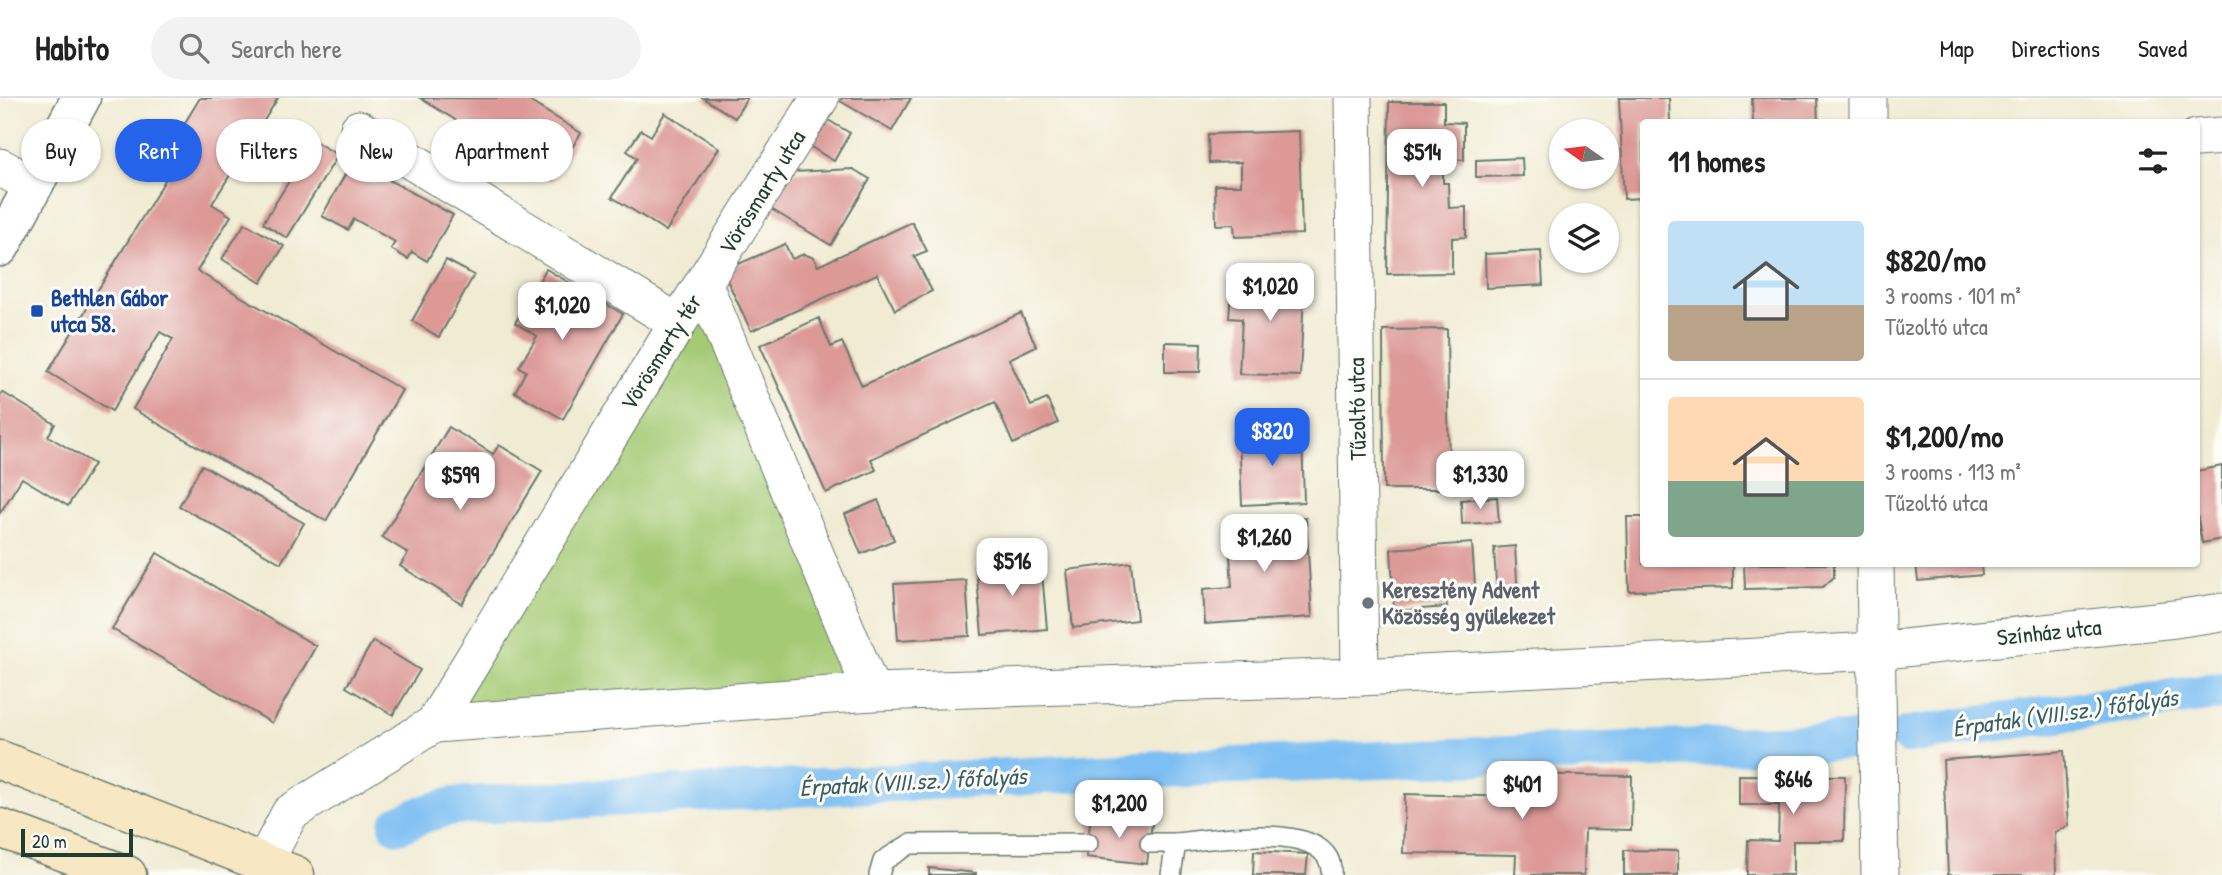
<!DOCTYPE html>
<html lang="en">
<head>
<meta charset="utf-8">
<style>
	body { margin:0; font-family:"Patrick Hand",sans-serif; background:#f2f2f2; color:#222; height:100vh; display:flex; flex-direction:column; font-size:26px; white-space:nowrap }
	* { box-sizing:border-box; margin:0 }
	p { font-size:23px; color:#767676 }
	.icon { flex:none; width:38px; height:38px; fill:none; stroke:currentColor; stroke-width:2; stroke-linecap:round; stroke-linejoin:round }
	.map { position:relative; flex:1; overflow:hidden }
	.side { position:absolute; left:1640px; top:21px; width:560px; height:448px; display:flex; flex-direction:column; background:#fff; border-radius:7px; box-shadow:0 2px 5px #0004 }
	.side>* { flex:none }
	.hud { position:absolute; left:21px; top:21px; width:665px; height:63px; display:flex; gap:14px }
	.needle { width:46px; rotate:284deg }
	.fabs { position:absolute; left:1549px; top:21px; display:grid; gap:14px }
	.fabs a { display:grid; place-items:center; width:70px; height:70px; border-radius:50%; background:#fff; box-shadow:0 2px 5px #0004; font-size:35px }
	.scale { position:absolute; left:21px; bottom:18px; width:112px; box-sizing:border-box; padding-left:7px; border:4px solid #1f3d34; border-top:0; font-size:19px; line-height:24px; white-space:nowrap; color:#1f3d34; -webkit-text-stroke:5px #fdfcf7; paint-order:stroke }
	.price { position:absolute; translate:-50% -60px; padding:0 16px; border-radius:14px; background:#fff; color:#222; font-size:23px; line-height:46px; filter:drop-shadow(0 2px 4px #0008) }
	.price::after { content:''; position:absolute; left:50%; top:42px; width:21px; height:16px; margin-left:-10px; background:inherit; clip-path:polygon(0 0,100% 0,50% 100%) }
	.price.current { background:#2563eb; color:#fff }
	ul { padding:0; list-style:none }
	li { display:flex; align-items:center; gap:21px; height:175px; padding:0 28px }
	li+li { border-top:2px solid #e0e0e0 }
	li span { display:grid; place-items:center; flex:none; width:196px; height:140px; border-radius:7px; color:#555 }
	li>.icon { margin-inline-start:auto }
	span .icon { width:84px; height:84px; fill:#fffc; stroke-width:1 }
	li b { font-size:30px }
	h2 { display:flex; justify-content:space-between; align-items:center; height:84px; padding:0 28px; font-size:30px }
	.tag { padding:0 24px; border-radius:32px; background:#fff; box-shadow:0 2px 5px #0004; font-size:24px; line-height:63px }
	.tag.current { background:#2563eb; color:#fff }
	header { display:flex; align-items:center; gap:42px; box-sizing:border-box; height:98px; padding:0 35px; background:#fff; border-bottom:2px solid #e0e0e0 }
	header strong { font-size:33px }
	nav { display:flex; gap:38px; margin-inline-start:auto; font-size:24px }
	.search { width:490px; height:63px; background:#f2f2f2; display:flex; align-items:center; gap:18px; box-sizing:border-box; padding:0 24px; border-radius:38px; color:#767676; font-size:26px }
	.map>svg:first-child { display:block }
</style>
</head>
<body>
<header>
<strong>Habito</strong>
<div class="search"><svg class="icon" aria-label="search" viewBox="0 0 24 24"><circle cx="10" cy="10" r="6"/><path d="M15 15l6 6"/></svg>Search here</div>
<nav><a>Map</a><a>Directions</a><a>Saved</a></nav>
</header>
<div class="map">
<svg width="2222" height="777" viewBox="0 0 2222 777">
	<rect width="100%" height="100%" fill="#fdfcf7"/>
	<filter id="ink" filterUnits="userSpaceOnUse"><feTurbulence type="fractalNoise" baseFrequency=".0143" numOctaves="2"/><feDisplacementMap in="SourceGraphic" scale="14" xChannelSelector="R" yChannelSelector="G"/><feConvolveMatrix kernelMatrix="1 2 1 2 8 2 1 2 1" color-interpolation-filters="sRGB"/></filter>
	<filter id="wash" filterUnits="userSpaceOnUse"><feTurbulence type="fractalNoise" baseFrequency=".00686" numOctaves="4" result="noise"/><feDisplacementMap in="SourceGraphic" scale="28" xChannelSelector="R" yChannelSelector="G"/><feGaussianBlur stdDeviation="1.57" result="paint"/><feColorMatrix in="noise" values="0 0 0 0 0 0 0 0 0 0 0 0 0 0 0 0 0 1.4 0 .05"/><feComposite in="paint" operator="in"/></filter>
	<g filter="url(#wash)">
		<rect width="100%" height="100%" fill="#f0ebd3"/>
		<!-- green -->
		<polygon fill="#a5ca74" stroke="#628454" stroke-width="2" points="704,187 872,594 434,626"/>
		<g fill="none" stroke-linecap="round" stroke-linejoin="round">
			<!-- canal -->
			<g stroke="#7ebff3" stroke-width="38">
				<polyline points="1908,637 2222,593"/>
				<polyline points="398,727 424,716 453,708 1161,671 1852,643"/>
			</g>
		</g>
		<g id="blocks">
			<!-- building -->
			<g fill="#dc9996">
				<polygon points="200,0 278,0 212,106 231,118 197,173 402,292 326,423 133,311 173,241 160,234 112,313 48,274 167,79 156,72"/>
				<polygon points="420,0 524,0 581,35 552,82"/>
				<polygon points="703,0 747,0 735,20"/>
				<polygon points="842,0 911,0 892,33 840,3"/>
				<polygon points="1619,0 1669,0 1670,24 1643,24 1643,100 1624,101"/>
				<polygon points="1752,0 1817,0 1818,24 1753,24"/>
				<polygon points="1389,4 1444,4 1444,24 1464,25 1464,62 1443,61 1443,85 1448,85 1449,110 1466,109 1466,139 1452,140 1452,175 1387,176"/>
				<polygon points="665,15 719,50 666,133 612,99 637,60 627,53 641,32 651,38"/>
				<polygon points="828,22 850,35 834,63 811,49"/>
				<polygon points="1299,33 1302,136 1235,139 1234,126 1216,127 1215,87 1241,87 1241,64 1209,65 1208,36"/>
				<polygon points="314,43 338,57 287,140 263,125"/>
				<polygon points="1522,60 1523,78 1476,79 1476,62"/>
				<polygon points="353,62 453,117 427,163 412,154 408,161 391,151 395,144 354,121 348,132 322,118"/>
				<polygon points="853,71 870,81 831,147 771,111 793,74"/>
				<polygon points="912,124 927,153 914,158 932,193 895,212 877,176 751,233 727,182 729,170 785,146 792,161 804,156 814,160 818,168"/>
				<polygon points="245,125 284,148 261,185 222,161"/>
				<polygon points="1541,153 1543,187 1486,190 1485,156"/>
				<polygon points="446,162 474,177 439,239 412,223"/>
				<polygon points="546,171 623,216 563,321 515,294 526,273 519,269 537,238 515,225"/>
				<polygon points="1245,173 1305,176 1300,278 1239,276 1242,221 1229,220 1231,194 1244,195"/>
				<polygon points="1021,215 1036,248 1009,261 1031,308 1047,301 1058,325 1013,346 995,304 871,361 876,372 826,395 760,247 819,220 831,249 842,244 862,288"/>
				<polygon points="1447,231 1449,391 1384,391 1383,232"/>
				<polygon points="1165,244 1201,245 1200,274 1165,274"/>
				<polygon points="2,294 55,326 48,338 94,366 68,408 22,380 0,415 0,297"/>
				<polygon points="449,329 493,356 499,347 542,373 462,506 400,468 408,455 382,439"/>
				<polygon points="1302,334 1304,404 1242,407 1239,337"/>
				<polygon points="202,367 304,425 281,465 179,408"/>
				<polygon points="2222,368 2222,441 2202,445 2196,410 2196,373"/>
				<polygon points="1497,399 1499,424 1462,426 1461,402"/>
				<polygon points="878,402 894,442 861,456 845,416"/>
				<polygon points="1627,419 1643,419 1643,466 1733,466 1733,490 1629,493"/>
				<polygon points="1306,420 1312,519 1205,526 1203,491 1232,489 1228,426"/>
				<polygon points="1472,445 1475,487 1445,489 1447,509 1394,513 1391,451"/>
				<polygon points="1515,448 1518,501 1497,502 1494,450"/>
				<polygon points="157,455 316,548 272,625 112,531"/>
				<polygon points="1041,464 1047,531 982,537 976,470"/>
				<polygon points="1131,464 1137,522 1073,530 1067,472"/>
				<polygon points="1744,466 1834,466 1834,479 1823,489 1745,491"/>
				<polygon points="1916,466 1981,466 1982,477 1918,483"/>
				<polygon points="966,482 970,538 898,542 894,486"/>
				<polygon points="373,543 420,572 393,617 346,589"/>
				<polygon points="2064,653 2069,728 2055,734 2056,777 1948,777 1943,662"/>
				<polygon points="1517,676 1632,678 1631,732 1585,731 1584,777 1515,777 1516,757 1403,755 1405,696 1517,699"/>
				<polygon points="1739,677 1845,678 1844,743 1793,743 1793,777 1747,777 1748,742 1778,743 1779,707 1739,707"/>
				<polygon points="1091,717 1152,725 1147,766 1086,759"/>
				<polygon points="1624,752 1678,753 1678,777 1624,777"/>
				<polygon points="1254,753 1308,756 1306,777 1253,777"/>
				<polygon points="929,770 976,775 976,777 929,777"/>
			</g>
		</g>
	</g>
	<g filter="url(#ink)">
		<use href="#blocks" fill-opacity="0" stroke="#687a6c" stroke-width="2"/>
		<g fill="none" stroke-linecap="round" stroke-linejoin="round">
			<!-- service casing -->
			<g stroke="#687a6c" stroke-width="22">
				<g id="service">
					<polyline points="1150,745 1176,745 1171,777"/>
					<path d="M1176 745C1210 742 1336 719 1331 777"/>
					<polyline points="879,777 883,763 910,746 1088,745"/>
				</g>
			</g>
			<!-- minor casing -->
			<g stroke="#687a6c" stroke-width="39">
				<g id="minor">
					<polyline points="1353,0 1360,579"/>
					<polyline points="1868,0 1868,24"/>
					<polyline points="359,31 678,225"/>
					<polyline points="2196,40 2222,38"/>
					<polyline points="0,69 34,88"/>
					<polyline points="704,187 872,594"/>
					<polyline points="1875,466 1880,777"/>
					<polyline points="434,626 872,594 1360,579 1876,553 2175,521 2222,514"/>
					<polyline points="264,765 290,715 434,626 678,225 820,0"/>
				</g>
			</g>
			<!-- tertiary casing -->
			<g stroke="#687a6c" stroke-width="41">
				<polyline id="tertiary" points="0,149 81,0"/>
			</g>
			<!-- secondary casing -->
			<g stroke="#687a6c" stroke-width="41">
				<g id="secondary">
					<polyline points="0,662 295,777"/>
					<polyline points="0,730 127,777"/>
				</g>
			</g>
			<!-- service -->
			<use href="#service" stroke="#fff" stroke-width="19"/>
			<!-- minor -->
			<use href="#minor" stroke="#fff" stroke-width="37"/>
			<!-- tertiary -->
			<use href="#tertiary" stroke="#fff" stroke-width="38"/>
			<!-- secondary -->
			<use href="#secondary" stroke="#f7e8c3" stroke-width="38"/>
		</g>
	</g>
	<!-- markers -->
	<rect fill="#1a4fb4" stroke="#fdfcf7" stroke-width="2.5" x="30" y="206" width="14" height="14" rx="3.5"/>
	<circle fill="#6b7280" stroke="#fdfcf7" stroke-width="2.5" cx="1368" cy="505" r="7"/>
	<g text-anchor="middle" stroke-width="6" stroke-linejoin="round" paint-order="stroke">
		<!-- street labels -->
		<g font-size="23" fill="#1f3d34" stroke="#fdfcf7">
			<text transform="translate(762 94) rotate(-58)" y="8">Vörösmarty utca</text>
			<text transform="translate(661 254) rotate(-58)" y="8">Vörösmarty tér</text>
			<text transform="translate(1357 311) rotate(-91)" y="8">Tűzoltó utca</text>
			<text transform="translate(2049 534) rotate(-6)" y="8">Színház utca</text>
		</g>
		<!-- transit labels -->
		<g font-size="23" font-weight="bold" fill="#164399" stroke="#fdfcf7" text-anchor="start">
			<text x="51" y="208">Bethlen Gábor<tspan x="51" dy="26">utca 58.</tspan></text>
		</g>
		<!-- worship labels -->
		<g font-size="23" font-weight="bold" fill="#5b616d" stroke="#fdfcf7" text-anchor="start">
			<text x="1382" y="500">Keresztény Advent<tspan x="1382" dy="26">Közösség gyülekezet</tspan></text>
		</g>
		<!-- water labels -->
		<g font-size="24" font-style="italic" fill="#375e64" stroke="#fdfcf7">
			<text transform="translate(2065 615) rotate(-8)" y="8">Érpatak (VIII.sz.) főfolyás</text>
			<text transform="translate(913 684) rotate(-3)" y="8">Érpatak (VIII.sz.) főfolyás</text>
		</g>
	</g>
</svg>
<div class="fabs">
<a><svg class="needle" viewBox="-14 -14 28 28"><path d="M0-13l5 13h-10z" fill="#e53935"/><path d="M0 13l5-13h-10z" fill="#767676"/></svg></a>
<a><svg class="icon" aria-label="layers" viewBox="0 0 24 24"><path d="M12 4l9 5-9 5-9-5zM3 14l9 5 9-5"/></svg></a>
</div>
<div class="scale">20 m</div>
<b class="price" style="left:1422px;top:91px">$514</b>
<b class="price" style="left:1270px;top:225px">$1,020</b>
<b class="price" style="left:562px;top:244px">$1,020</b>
<b class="price current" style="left:1272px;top:370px">$820</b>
<b class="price" style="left:1480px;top:413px">$1,330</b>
<b class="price" style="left:460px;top:414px">$599</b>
<b class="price" style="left:1264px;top:476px">$1,260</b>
<b class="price" style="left:1012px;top:500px">$516</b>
<b class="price" style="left:1793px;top:718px">$646</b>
<b class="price" style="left:1522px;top:723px">$401</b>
<b class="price" style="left:1119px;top:742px">$1,200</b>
<div class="hud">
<a class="tag">Buy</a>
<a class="tag current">Rent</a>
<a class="tag">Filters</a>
<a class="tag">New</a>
<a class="tag">Apartment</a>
</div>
<section class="side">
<h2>11 homes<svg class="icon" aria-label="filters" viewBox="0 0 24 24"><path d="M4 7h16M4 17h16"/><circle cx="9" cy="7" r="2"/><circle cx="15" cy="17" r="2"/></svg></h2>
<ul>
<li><span style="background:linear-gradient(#bfe0f5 60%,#b9a48a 0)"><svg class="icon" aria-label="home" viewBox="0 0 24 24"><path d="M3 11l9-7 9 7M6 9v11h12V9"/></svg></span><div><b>$820/mo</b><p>3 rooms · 101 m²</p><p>Tűzoltó utca</p></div></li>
<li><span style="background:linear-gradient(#ffd9b3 60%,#7fa58c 0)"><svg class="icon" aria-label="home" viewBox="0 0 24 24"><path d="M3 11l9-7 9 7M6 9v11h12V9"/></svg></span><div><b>$1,200/mo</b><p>3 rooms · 113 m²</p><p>Tűzoltó utca</p></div></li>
</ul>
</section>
</div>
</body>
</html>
